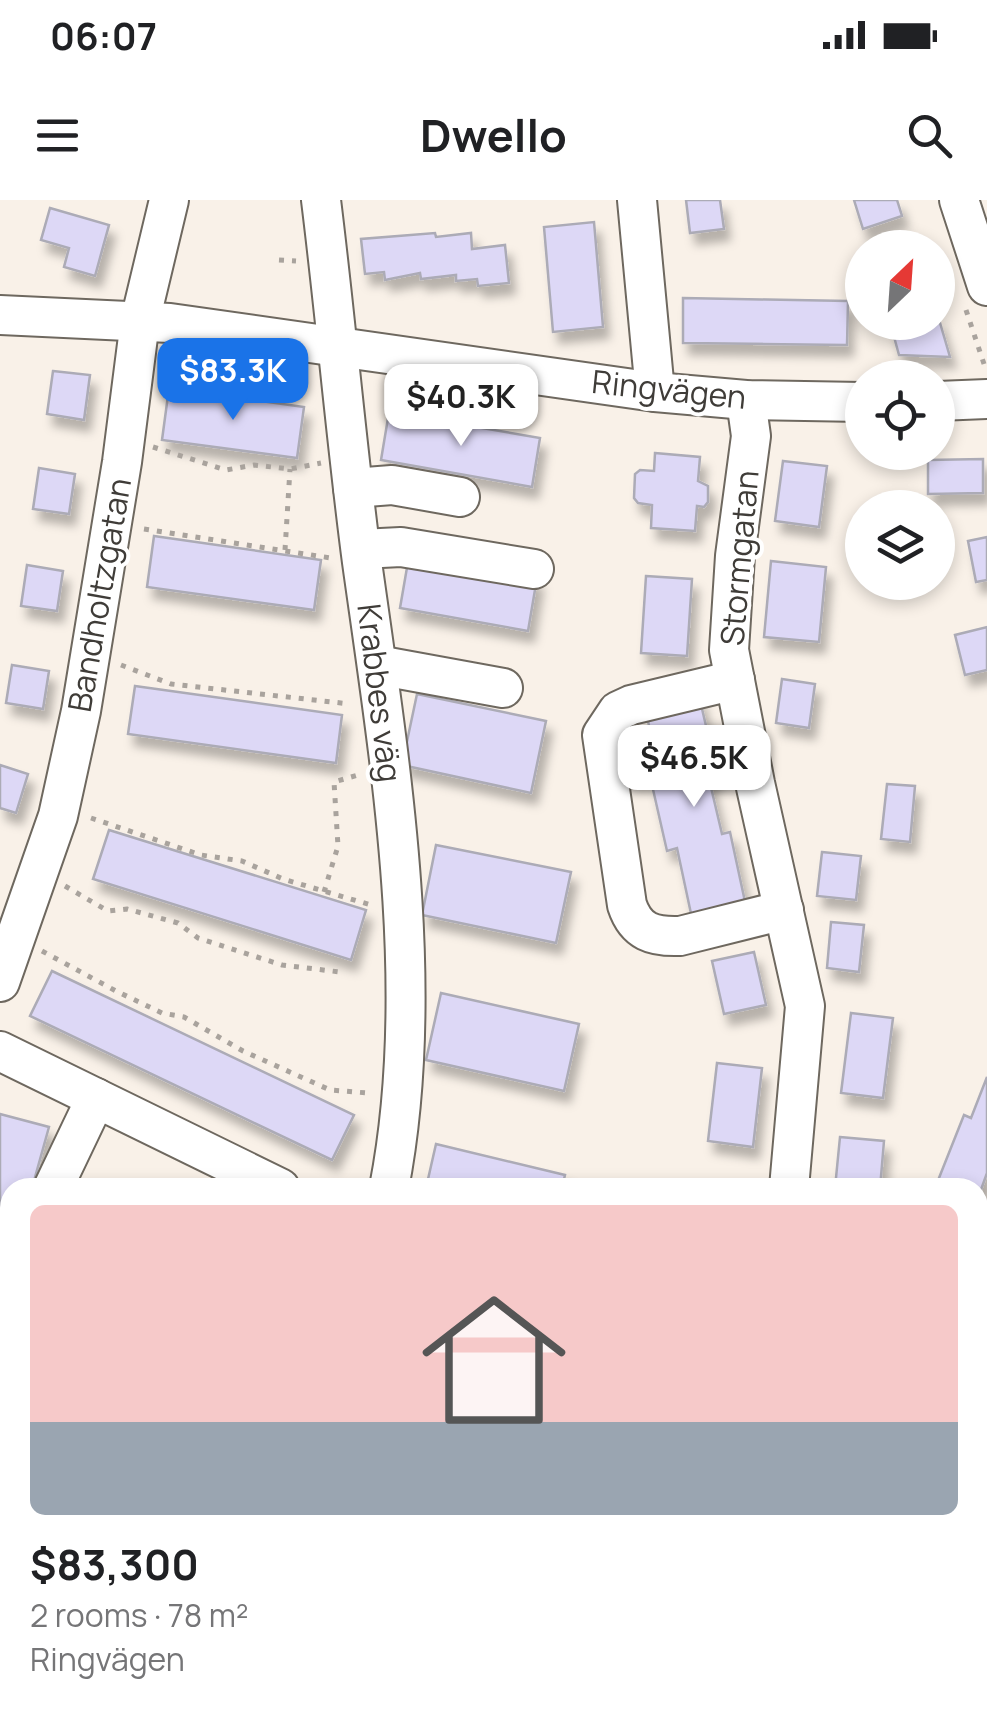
<!DOCTYPE html>
<html lang="en">
<head>
<meta charset="utf-8">
<style>
	body { margin:0; font-family:Manrope,sans-serif; background:#f2f2f2; color:#202124; height:100vh; display:flex; flex-direction:column; font-size:38px; white-space:nowrap }
	* { box-sizing:border-box; margin:0 }
	p { font-size:32px; color:#757577 }
	.icon { flex:none; width:55px; height:55px; fill:none; stroke:currentColor; stroke-width:2; stroke-linecap:round; stroke-linejoin:round }
	.map { position:relative; flex:1; overflow:hidden }
	.panel { position:absolute; left:0px; top:978px; width:988px; height:552px; display:flex; flex-direction:column; background:#fff; border-radius:30px 30px 0 0; box-shadow:0 5px 15px #0003 }
	.panel>* { flex:none }
	.needle { width:65px; rotate:25deg }
	.fabs { position:absolute; left:845px; top:30px; display:grid; gap:20px }
	.fabs a { display:grid; place-items:center; width:110px; height:110px; border-radius:50%; background:#fff; box-shadow:0 5px 15px #0003; font-size:50px }
	.price { position:absolute; translate:-50% -85px; padding:0 22px; border-radius:20px; background:#fff; color:#222; font-size:32px; line-height:65px; filter:drop-shadow(0 2px 5px #0008) }
	.price::after { content:''; position:absolute; left:50%; top:60px; width:30px; height:22px; margin-left:-15px; background:inherit; clip-path:polygon(0 0,100% 0,50% 100%) }
	.price.selected { background:#1a73e8; color:#fff }
	ul { padding:0; list-style:none }
	li { display:grid; align-content:center; gap:20px; height:530px; padding:0 30px }
	li+li { border-top:2px solid #e0e0e0 }
	li span { display:grid; place-items:center; height:310px; border-radius:15px; color:#555 }
	li>.icon { margin-inline-start:auto }
	span .icon { width:180px; height:180px; fill:#fffc; stroke-width:1 }
	li b { font-size:42px }
	.status { display:flex; justify-content:space-between; align-items:center; height:70px; padding:0 50px; background:#fff; direction:ltr }
	.status svg { height:28px; fill:currentColor }
	header { display:flex; justify-content:space-between; align-items:center; height:130px; padding:0 30px; background:#fff; font-size:45px; font-weight:700 }
	.map>svg:first-child { display:block }
</style>
</head>
<body>
<div class="status"><b>06:07</b><svg viewBox="0 0 49 12"><path d="M0 12V9h3v3zM5 12V6h3v6zM10 12V3h3v9zM15 12V0h3v12zM26 1h20v11H26zM47 4h2v5h-2z"/></svg></div>
<header><svg class="icon" aria-label="menu" viewBox="0 0 24 24"><path d="M4 6h16M4 12h16M4 18h16"/></svg>Dwello<svg class="icon" aria-label="search" viewBox="0 0 24 24"><circle cx="10" cy="10" r="6"/><path d="M15 15l6 6"/></svg></header>
<div class="map">
<svg width="987" height="1529" viewBox="0 0 987 1529">
	<defs>
		<filter id="shadow"><feDropShadow dx="6" dy="11" stdDeviation="5" flood-color="#0004"/></filter>
	</defs>
	<rect width="100%" height="100%" fill="#f9f1e8"/>
	<!-- building -->
	<g fill="#ddd8f6" stroke="#acabb6" stroke-width="2.5" filter="url(#shadow)">
		<polygon points="686,0 720,0 724,29 690,33"/>
		<polygon points="854,0 897,0 902,16 863,29"/>
		<polygon points="50,8 109,25 95,76 64,67 69,48 41,40"/>
		<polygon points="594,22 603,127 553,132 544,27"/>
		<polygon points="435,33 436,37 471,33 472,49 505,45 509,83 478,86 477,79 456,81 456,75 421,79 420,73 385,80 384,72 365,74 361,39"/>
		<polygon points="683,98 848,101 847,145 683,143"/>
		<polygon points="938,116 950,157 899,155 890,122 938,122"/>
		<polygon points="53,171 90,175 84,220 47,214"/>
		<polygon points="169,188 304,207 297,258 162,240"/>
		<polygon points="389,212 540,238 532,287 381,260"/>
		<polygon points="655,253 700,257 698,281 708,286 708,302 704,307 697,306 695,331 651,328 652,305 638,303 634,298 635,274 640,270 654,271"/>
		<polygon points="983,259 983,293 928,294 928,260"/>
		<polygon points="783,261 827,266 819,327 775,321"/>
		<polygon points="39,268 75,274 69,314 33,309"/>
		<polygon points="154,336 321,360 314,410 147,387"/>
		<polygon points="987,337 987,380 976,382 968,341"/>
		<polygon points="409,356 537,378 528,431 400,408"/>
		<polygon points="771,361 826,367 819,442 764,437"/>
		<polygon points="27,365 63,371 57,411 21,406"/>
		<polygon points="646,376 692,379 687,456 641,453"/>
		<polygon points="987,427 987,470 965,475 955,435"/>
		<polygon points="12,465 49,471 43,509 6,503"/>
		<polygon points="782,479 815,484 809,528 776,523"/>
		<polygon points="135,486 342,515 336,563 128,534"/>
		<polygon points="417,494 546,521 531,593 402,565"/>
		<polygon points="699,496 718,577 709,579 722,634 730,632 747,711 693,723 677,648 667,651 652,585 662,583 645,508"/>
		<polygon points="0,565 28,574 16,613 0,608"/>
		<polygon points="887,584 915,586 910,642 881,639"/>
		<polygon points="109,630 366,710 351,760 93,679"/>
		<polygon points="436,645 571,672 556,743 422,715"/>
		<polygon points="822,652 861,656 856,700 817,696"/>
		<polygon points="831,722 864,725 859,772 827,768"/>
		<polygon points="754,752 766,805 724,814 712,761"/>
		<polygon points="52,771 354,915 332,960 30,816"/>
		<polygon points="441,793 579,824 564,891 426,860"/>
		<polygon points="851,813 893,818 883,898 841,893"/>
		<polygon points="717,863 762,868 753,947 708,941"/>
		<polygon points="987,877 987,973 978,998 978,988 935,988 964,915 971,918"/>
		<polygon points="0,914 49,927 32,988 10,988 10,1069 0,1106"/>
		<polygon points="840,937 884,941 880,988 835,988"/>
		<polygon points="436,944 565,975 562,988 426,988"/>
		<polygon points="978,1127 985,1128 978,1178"/>
		<polygon points="6,1417 10,1418 10,1476 0,1475"/>
		<polygon points="902,1520 941,1520 940,1529 901,1529"/>
	</g>
	<g fill="none" stroke-linecap="round" stroke-linejoin="round">
		<!-- minor casing -->
		<g stroke="#6e685f" stroke-width="42">
			<g id="minor">
				<path d="M321 0C336 120 346 241 362 362 390 562 428 788 389 988"/>
				<polyline points="637,0 655,192"/>
				<polyline points="959,0 987,86"/>
				<polyline points="0,115 170,123 655,192 746,200 862,202"/>
				<polyline points="746,200 751,236 735,356 729,450 755,583 805,806 789,988"/>
				<polyline points="938,201 987,199"/>
				<polyline points="353,288 392,285 460,297"/>
				<polyline points="361,349 401,347 534,369"/>
				<polyline points="377,465 503,488"/>
				<path d="M735 480 631 505 618 511 602 535 627 705C636 732 653 737 680 736L784 710"/>
				<polyline points="0,782 58,616 81,511 122,262 140,121 169,0"/>
				<polyline points="0,851 280,988"/>
				<polyline points="53,988 96,898"/>
				<polyline points="978,1053 986,1053"/>
				<polyline points="0,1170 10,1173"/>
				<polyline points="978,1446 987,1370"/>
				<polyline points="266,1521 315,1529"/>
				<polyline points="402,1529 406,1520"/>
				<polyline points="551,1529 552,1520"/>
				<polyline points="972,1529 972,1520"/>
			</g>
		</g>
		<!-- path -->
		<g stroke="#a9a39d" stroke-width="5" stroke-dasharray="5 8" stroke-linecap="butt">
			<polyline points="279,60 296,61"/>
			<polyline points="966,110 986,170"/>
			<polyline points="153,247 226,270 254,265 290,269 321,263"/>
			<polyline points="144,329 331,358"/>
			<polyline points="285,350 290,269"/>
			<polyline points="121,465 171,484 350,504"/>
			<polyline points="91,618 201,655 242,661 283,679 371,705"/>
			<polyline points="65,686 108,711 127,709 178,723 198,738 282,765 340,772"/>
			<polyline points="324,692 338,646 334,582 358,575"/>
			<polyline points="42,751 116,791 162,813 184,817 243,851 330,890 368,893"/>
			<polyline points="978,1215 987,1217"/>
			<polyline points="0,1224 2,1204"/>
			<polyline points="0,1231 10,1231"/>
			<polyline points="0,1295 10,1297"/>
			<polyline points="0,1406 10,1408"/>
		</g>
		<!-- minor -->
		<use href="#minor" stroke="#fff" stroke-width="38"/>
	</g>
	<g text-anchor="middle" stroke-width="8" stroke-linejoin="round" paint-order="stroke">
		<!-- street labels -->
		<g font-size="32" fill="#3f3c38" stroke="#fff">
			<text transform="translate(669 190) rotate(6)" y="11">Ringvägen</text>
			<text transform="translate(740 358) rotate(-85)" y="11">Stormgatan</text>
			<text transform="translate(100 395) rotate(-80)" y="11">Bandholtzgatan</text>
			<text transform="translate(379 493) rotate(83)" y="11">Krabbes väg</text>
		</g>
	</g>
</svg>
<div class="fabs">
<a><svg class="needle" viewBox="-14 -14 28 28"><path d="M0-13l5 13h-10z" fill="#e53935"/><path d="M0 13l5-13h-10z" fill="#757577"/></svg></a>
<a><svg class="icon" aria-label="locate" viewBox="0 0 24 24"><circle cx="12" cy="12" r="6"/><path d="M12 2v4M12 18v4M2 12h4M18 12h4"/></svg></a>
<a><svg class="icon" aria-label="layers" viewBox="0 0 24 24"><path d="M12 4l9 5-9 5-9-5zM3 14l9 5 9-5"/></svg></a>
</div>
<b class="price selected" style="left:233px;top:223px">$83.3K</b>
<b class="price" style="left:461px;top:249px">$40.3K</b>
<b class="price" style="left:694px;top:610px">$46.5K</b>
<section class="panel">
<ul>
<li><span style="background:linear-gradient(#f6c9c9 70%,#9aa5b1 0)"><svg class="icon" aria-label="home" viewBox="0 0 24 24"><path d="M3 11l9-7 9 7M6 9v11h12V9"/></svg></span><div><b>$83,300</b><p>2 rooms · 78 m²</p><p>Ringvägen</p></div></li>
</ul>
</section>
</div>
</body>
</html>
